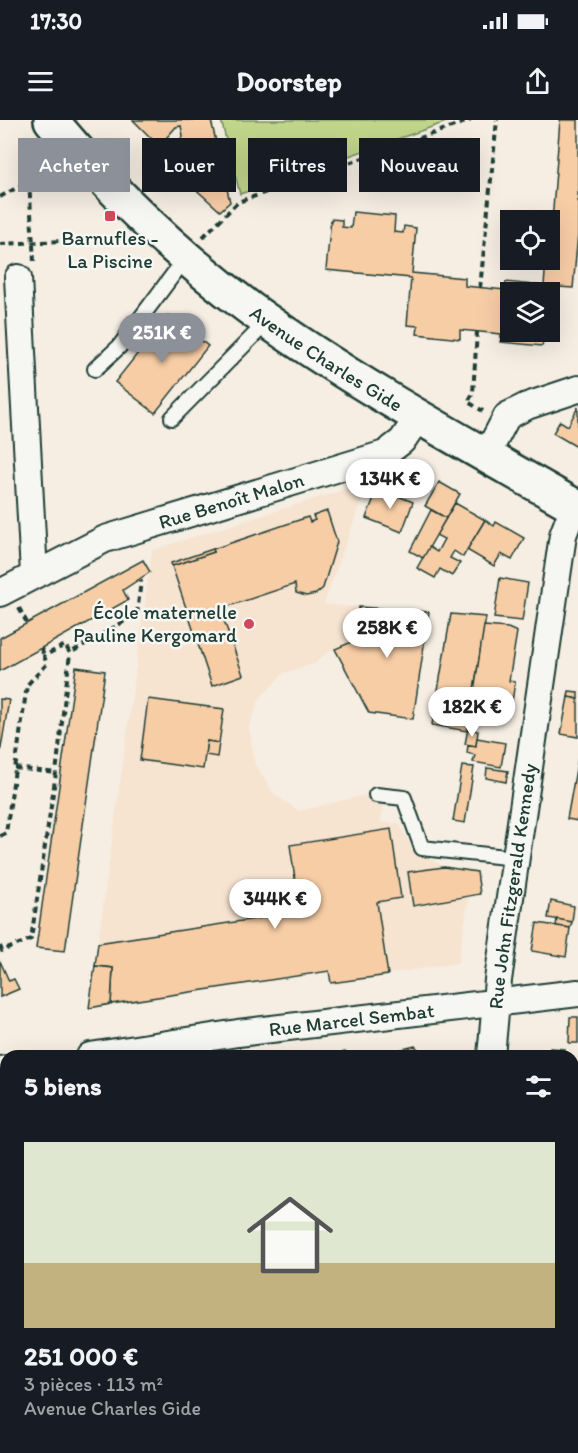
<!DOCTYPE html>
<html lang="fr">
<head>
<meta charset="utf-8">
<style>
	body { margin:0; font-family:Itim,sans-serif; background:#242831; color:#f1f3f6; height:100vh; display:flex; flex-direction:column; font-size:22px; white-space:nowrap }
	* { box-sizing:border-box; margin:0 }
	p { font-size:20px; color:#9ea1a6 }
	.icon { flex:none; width:33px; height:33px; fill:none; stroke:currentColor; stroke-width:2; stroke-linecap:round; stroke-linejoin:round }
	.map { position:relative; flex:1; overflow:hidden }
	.drawer { position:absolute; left:0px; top:930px; width:579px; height:404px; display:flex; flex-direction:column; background:#171b24; border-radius:18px 18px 0 0; box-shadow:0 6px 24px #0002 }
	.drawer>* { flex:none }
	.hud { position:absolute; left:18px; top:18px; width:543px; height:54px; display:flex; gap:12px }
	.buttons { position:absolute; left:500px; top:90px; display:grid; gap:12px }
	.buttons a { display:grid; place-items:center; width:60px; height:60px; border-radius:0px; background:#171b24; box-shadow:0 6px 24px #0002; font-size:30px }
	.price { position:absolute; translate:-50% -51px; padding:0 14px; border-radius:21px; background:#fff; color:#222; font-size:20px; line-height:39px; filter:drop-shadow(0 2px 3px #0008) }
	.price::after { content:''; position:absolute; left:50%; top:36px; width:18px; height:14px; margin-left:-9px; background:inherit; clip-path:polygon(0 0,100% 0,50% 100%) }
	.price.on { background:#8c9099; color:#fff }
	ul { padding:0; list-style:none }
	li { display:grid; align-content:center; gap:12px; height:318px; padding:0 24px }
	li+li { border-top:2px solid #363941 }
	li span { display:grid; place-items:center; height:186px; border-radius:0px; color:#555 }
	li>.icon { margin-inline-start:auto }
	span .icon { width:108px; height:108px; fill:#fffc; stroke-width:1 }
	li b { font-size:26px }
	h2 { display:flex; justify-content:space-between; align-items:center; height:72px; padding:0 24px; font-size:26px }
	.chip { padding:0 21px; border-radius:0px; background:#171b24; box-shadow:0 6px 24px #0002; font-size:21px; line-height:54px }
	.chip.on { background:#8c9099; color:#fff }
	.status { display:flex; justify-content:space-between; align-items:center; height:42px; padding:0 30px; background:#171b24; direction:ltr }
	.status svg { height:16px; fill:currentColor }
	header { display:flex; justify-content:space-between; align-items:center; height:78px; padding:0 24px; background:#171b24; font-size:27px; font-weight:700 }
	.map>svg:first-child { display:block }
</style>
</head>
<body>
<div class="status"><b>17:30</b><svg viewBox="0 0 49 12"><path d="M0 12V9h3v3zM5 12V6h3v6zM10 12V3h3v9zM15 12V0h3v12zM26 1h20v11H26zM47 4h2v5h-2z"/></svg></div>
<header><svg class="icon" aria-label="menu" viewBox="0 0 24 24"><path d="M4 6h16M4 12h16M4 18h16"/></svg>Doorstep<svg class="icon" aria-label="share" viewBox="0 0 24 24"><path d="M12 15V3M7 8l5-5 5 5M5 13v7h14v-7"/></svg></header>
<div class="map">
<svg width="578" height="1333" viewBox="0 0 578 1333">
	<rect width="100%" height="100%" fill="#f6eee3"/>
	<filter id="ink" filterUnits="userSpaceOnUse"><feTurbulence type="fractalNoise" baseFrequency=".0167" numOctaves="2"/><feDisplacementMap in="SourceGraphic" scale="12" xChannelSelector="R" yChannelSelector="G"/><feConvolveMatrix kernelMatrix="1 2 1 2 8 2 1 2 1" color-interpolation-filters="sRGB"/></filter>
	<g filter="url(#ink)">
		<!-- built -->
		<polygon fill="#f6e4d1" points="368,362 324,484 359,487 354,521 328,532 314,544 284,553 260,578 249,607 255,644 274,674 299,691 385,670 381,702 399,703 412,728 444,747 477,752 480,774 469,777 458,843 331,863 329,851 89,888 152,430"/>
		<!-- green -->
		<g fill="#c2d68b" stroke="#708a60" stroke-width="1.5">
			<polygon points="221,0 452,0 240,74"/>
			<rect x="172" y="1328" width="74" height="5"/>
		</g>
		<!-- building -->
		<g fill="#f7cda6" stroke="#1f3d34" stroke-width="1.5" fill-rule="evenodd">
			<polygon points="133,0 211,0 230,82 220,91 162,39 183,16 181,6 176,7 159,26"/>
			<path d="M560 0H578V114L573 168 558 167 553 219 544 218 542 226 500 222 501 214 460 210V219L417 214 418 206 407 205 411 158 326 150 331 99 342 100V107L351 108 353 92 395 96 394 112 403 113 404 106 416 108 412 153 465 158V166L505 170 506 162 544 166 546 140H549ZM510 172H549V212H510Z"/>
			<polygon points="168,195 208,226 155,293 115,262"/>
			<polygon points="578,287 578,326 577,327 553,313 560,301 568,306"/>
			<polygon points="439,362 460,374 446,398 425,386"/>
			<polygon points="378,368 413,382 402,412 366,398"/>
			<polygon points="455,383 485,400 463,437 454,431 450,438 460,443 452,456 440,449 435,458 417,448 429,427 437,432 444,419 436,415"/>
			<polygon points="431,390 446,398 423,438 410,431"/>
			<polygon points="327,391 337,422 323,468 316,474 306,476 296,473 295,464 220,489 243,555 212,566 172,446 214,432 213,429 308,397 310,402 315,400 313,396"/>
			<polygon points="485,400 494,406 496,402 524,418 512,440 501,434 494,446 467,430"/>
			<polygon points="213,429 214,432 172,446 171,443"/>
			<polygon points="143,440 150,452 123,470 128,480 0,551 0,518"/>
			<polygon points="500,458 528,463 522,501 494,498"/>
			<polygon points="359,487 429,492 413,599 369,593 335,529 354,521"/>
			<polygon points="451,494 486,497 467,611 432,605"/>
			<polygon points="484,506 508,508 517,512 509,561 515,562 511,588 504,587 502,596 471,591"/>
			<polygon points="76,547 105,551 65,831 36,828"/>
			<polygon points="569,571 578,572 578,579 568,577"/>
			<polygon points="568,577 578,579 578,617 561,614"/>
			<polygon points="0,579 9,580 0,634"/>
			<polygon points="148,579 224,589 219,623 207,621 203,649 140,640"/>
			<polygon points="468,609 478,611 476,626 465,624"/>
			<polygon points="477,618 505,623 501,647 473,642 475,635 467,633 468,625 476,626"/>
			<polygon points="207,621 219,623 217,637 205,635"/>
			<polygon points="578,638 578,701 567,699"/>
			<polygon points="462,646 474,647 465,703 453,701"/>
			<polygon points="487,648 508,651 506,662 486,658"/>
			<polygon points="391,709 401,778 377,782 388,855 331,863 329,851 111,884 113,848 95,846 98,823 300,792 290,725"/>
			<polygon points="444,747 477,752 480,774 413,786 408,752"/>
			<polygon points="551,781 574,786 572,802 548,798"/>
			<polygon points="557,799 572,802 570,808 556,806"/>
			<polygon points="537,803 570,808 566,837 532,831"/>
			<polygon points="0,841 9,861 14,859 19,869 0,877"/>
			<polygon points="95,846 113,848 111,884 89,888"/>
			<polygon points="570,897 578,897 578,923 569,923"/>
			<polygon points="415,926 425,936 368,936 367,933 389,930 390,932"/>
			<polygon points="550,928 565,929 564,936 549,936"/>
			<polygon points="345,932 350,935 367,933 368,936 320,936"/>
			<rect x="573" y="968" width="5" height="21"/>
			<polygon points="1,1093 6,1099 6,1202 0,1207"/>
			<polygon points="573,1155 578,1156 578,1168 573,1167"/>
			<polygon points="573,1226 578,1232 578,1253 573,1252"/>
			<polygon points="573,1252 578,1253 578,1267 573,1266"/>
			<polygon points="513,1328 532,1328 532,1331 513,1330"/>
			<polygon points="532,1328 565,1328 570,1332 531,1333"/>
		</g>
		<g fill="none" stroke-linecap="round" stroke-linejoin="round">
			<!-- lane casing -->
			<g stroke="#1f3d34" stroke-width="18">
				<g id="lane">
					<polyline points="95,249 119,227 187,136"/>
					<polyline points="172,298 268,201"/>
					<polyline points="376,675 404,678 422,728 515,738"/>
					<polyline points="47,1333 48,1331"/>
				</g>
			</g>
			<!-- street casing -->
			<g stroke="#1f3d34" stroke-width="30">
				<g id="street">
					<polyline points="18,158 34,454"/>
					<polyline points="486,336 507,296 527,286 578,269"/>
					<path id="s1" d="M0 473 105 419 385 334 402 321 419 296"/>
					<path id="s2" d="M90 936 238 913 578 873"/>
					<path id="s3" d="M491 936 498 860 563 415 574 386"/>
					<polyline points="0,950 6,949"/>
					<polyline points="462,1333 463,1328"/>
				</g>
			</g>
			<!-- secondary casing -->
			<g stroke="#1f3d34" stroke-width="38">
				<g id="secondary">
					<path id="s4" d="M51 0C110 70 178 136 252 190 355 264 468 325 578 388"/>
				</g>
			</g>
			<!-- path -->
			<g stroke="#1f3d34" stroke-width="4" stroke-dasharray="6 4.5" stroke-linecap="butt">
				<polyline points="0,77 29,61"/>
				<polyline points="203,117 238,82 471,0"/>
				<polyline points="0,124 122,118"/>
				<polyline points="34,141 29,61 59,49"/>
				<polyline points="480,168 497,0"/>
				<polyline points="477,212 473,273 468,282 483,291"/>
				<polyline points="19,488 27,503"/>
				<polyline points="41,528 44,536"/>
				<polyline points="15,648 56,653"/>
				<polyline points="0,716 6,713 27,565 47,544 44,536 65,525 70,533 137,494 141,460"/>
				<polyline points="0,826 2,831 31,819 56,653 70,533"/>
				<polyline points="231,1328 231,1333"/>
			</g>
			<!-- lane -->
			<use href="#lane" stroke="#f6f6f2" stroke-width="14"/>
			<!-- street -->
			<use href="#street" stroke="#f6f6f2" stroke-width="26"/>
			<!-- secondary -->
			<use href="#secondary" stroke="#f6f6f2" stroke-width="33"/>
		</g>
	</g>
	<!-- markers -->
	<g fill="#d1495b" stroke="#f6f6f2" stroke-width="2">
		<rect x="104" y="90" width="12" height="12" rx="3"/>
		<circle cx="249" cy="504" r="6"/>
	</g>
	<g text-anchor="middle" stroke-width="5" stroke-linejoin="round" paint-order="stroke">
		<!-- poi labels -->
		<g font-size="20" fill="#1f3d34" stroke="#f6f6f2">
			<text x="110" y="125">Barnufles -<tspan x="110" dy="23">La Piscine</tspan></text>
			<text x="237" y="499" text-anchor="end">École maternelle<tspan x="237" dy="23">Pauline Kergomard</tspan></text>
		</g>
		<!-- street labels -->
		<g font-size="20" fill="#1f3d34" stroke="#f6f6f2">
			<text dy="7" stroke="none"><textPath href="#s4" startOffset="366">Avenue Charles Gide</textPath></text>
			<text dy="7" stroke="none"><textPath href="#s1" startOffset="250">Rue Benoît Malon</textPath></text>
			<text dy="7" stroke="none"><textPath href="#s3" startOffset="171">Rue John Fitzgerald Kennedy</textPath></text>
			<text dy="7" stroke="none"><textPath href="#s2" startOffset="264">Rue Marcel Sembat</textPath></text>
		</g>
	</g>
</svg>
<div class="buttons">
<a><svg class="icon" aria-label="locate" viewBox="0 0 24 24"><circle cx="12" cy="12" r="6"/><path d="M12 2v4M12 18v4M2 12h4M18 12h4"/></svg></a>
<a><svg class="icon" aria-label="layers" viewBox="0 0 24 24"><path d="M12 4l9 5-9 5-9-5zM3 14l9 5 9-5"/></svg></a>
</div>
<b class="price on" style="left:162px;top:244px">251K €</b>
<b class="price" style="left:390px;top:390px">134K €</b>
<b class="price" style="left:387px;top:539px">258K €</b>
<b class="price" style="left:472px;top:618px">182K €</b>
<b class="price" style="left:275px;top:810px">344K €</b>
<div class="hud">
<a class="chip on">Acheter</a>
<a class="chip">Louer</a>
<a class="chip">Filtres</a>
<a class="chip">Nouveau</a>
</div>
<section class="drawer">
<h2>5 biens<svg class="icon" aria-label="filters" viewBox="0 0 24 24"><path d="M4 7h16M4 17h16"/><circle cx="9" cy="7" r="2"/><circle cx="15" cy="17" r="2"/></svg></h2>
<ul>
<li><span style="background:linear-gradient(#dfe7d0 65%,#c2b280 0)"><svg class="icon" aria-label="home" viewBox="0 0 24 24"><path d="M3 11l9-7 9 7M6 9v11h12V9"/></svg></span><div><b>251 000 €</b><p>3 pièces · 113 m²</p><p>Avenue Charles Gide</p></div></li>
</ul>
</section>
</div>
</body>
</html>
